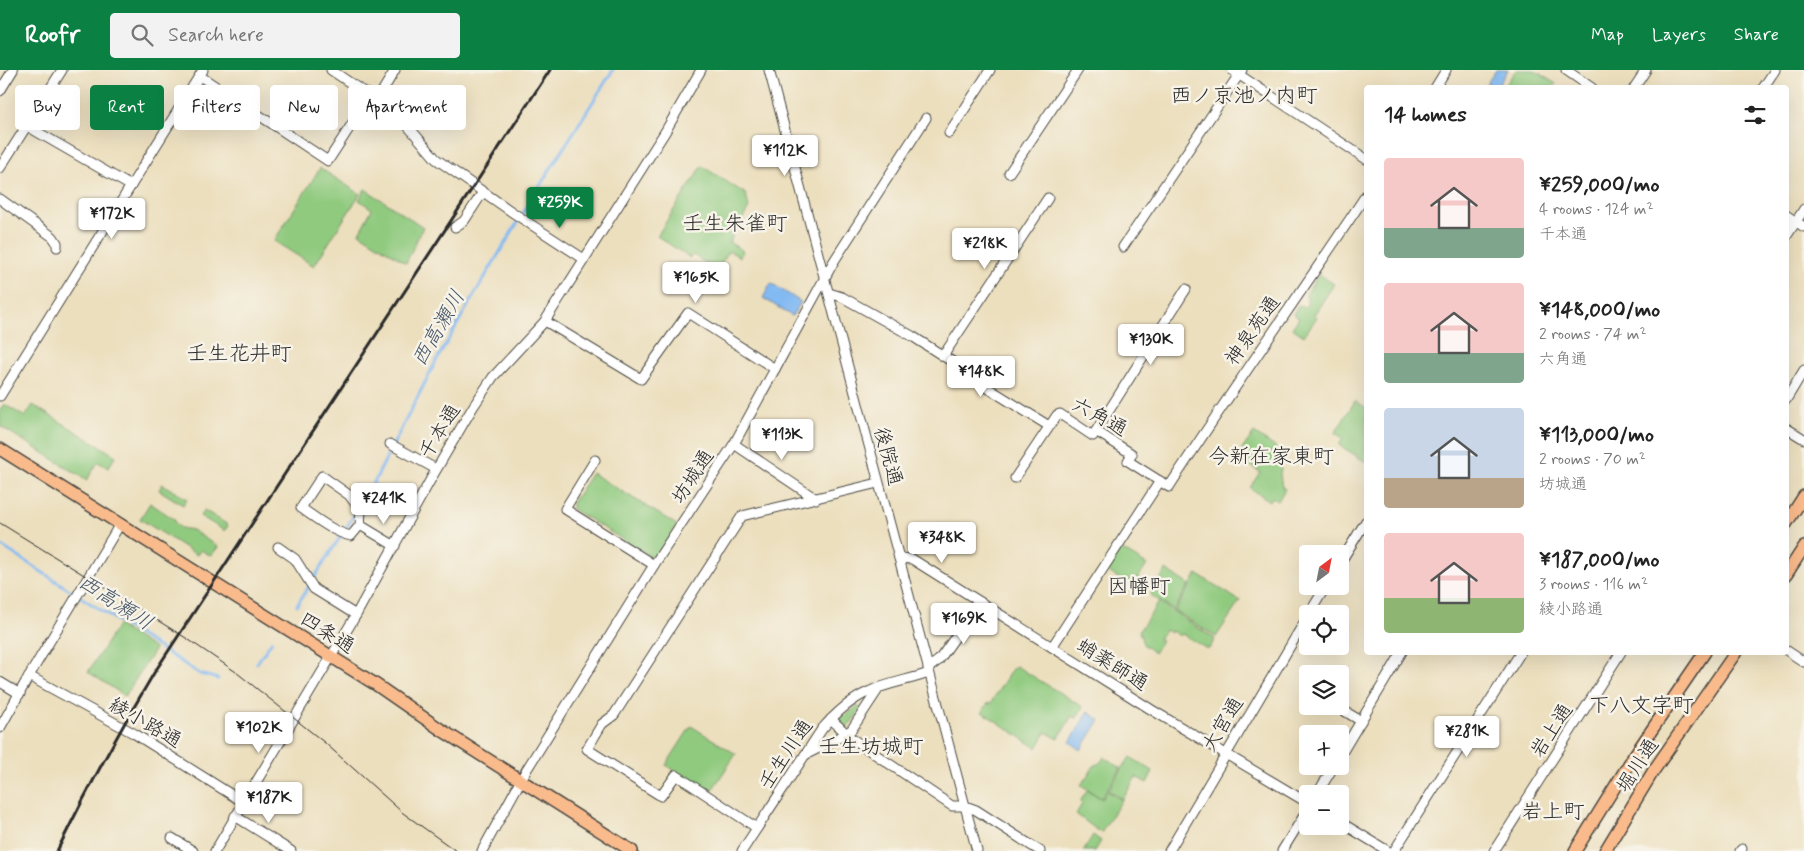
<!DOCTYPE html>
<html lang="en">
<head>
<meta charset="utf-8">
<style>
	body { margin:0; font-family:Mynerve,"Klee One",sans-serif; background:#f2f2f2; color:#222; height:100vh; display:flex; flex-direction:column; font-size:19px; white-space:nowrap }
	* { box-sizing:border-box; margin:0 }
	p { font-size:16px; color:#767676 }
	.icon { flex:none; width:28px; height:28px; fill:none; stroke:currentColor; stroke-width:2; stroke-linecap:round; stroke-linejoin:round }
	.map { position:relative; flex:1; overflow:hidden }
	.drawer { position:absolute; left:1364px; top:15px; width:425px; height:570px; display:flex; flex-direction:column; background:#fff; border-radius:5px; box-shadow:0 5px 20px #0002 }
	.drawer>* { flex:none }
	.hud { position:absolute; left:15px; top:15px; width:475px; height:45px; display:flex; gap:10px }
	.needle { width:32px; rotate:32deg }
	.buttons { position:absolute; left:1299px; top:475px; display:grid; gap:10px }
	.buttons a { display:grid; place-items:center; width:50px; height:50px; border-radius:5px; background:#fff; box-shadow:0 5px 20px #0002; font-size:25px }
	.price { position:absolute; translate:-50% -42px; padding:0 11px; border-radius:5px; background:#fff; color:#222; font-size:16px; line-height:32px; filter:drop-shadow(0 1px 2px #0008) }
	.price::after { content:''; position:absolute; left:50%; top:30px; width:15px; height:11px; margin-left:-8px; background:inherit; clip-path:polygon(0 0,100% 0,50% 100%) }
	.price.selected { background:#0b8043; color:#fff }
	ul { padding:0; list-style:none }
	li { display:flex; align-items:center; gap:15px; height:125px; padding:0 20px }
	li span { display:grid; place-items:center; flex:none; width:140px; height:100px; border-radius:5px; color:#555 }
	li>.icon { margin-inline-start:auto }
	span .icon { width:60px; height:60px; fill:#fffc; stroke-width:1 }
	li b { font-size:21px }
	h2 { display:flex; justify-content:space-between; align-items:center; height:60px; padding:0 20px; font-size:21px }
	.pill { padding:0 18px; border-radius:5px; background:#fff; box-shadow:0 5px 20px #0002; font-size:18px; line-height:45px }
	.pill.selected { background:#0b8043; color:#fff }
	header { display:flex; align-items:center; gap:30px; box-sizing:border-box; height:70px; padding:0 25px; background:#0b8043; color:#fff }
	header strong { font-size:24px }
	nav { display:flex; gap:28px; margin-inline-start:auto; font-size:18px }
	.search { width:350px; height:45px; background:#f2f2f2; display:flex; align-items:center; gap:12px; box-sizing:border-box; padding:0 18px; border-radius:5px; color:#767676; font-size:19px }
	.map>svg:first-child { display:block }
</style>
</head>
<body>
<header>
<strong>Roofr</strong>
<div class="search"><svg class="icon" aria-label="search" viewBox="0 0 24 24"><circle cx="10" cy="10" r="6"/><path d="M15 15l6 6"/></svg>Search here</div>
<nav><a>Map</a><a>Layers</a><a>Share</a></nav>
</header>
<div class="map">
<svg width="1804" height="781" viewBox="0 0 1804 781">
	<rect width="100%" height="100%" fill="#f7f3e8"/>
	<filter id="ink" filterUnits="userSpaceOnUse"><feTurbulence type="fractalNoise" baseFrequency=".02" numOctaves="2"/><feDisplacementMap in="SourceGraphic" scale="10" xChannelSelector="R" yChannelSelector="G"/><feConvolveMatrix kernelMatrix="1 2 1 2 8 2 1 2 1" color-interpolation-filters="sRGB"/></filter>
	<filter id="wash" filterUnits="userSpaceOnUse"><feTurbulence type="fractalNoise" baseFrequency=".0096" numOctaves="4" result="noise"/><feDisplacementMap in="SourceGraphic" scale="20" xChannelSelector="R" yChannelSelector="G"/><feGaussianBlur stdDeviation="1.12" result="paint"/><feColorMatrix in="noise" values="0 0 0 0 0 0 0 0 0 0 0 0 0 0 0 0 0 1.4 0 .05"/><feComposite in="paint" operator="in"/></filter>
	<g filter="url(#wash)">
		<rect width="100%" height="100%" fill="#ecdfbe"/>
		<!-- green -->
		<g fill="#90ca7f" stroke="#5e7a55">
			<polygon points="1516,0 1534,0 1556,14 1553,17 1504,17"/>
			<polygon points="702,96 746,124 749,138 729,172 743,181 740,187 729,181 717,200 693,185 690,188 657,166"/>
			<polygon points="320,98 360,124 314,196 274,171"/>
			<polygon points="365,119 423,157 406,193 359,163 372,139 359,130"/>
			<polygon points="1319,204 1334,214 1314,245 1317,247 1304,266 1292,258 1299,248 1293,244 1299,235 1304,238 1308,233 1306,231 1308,227 1305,226"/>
			<polygon points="1355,331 1366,338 1366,392 1339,375 1343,368 1335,363"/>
			<polygon points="4,334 25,347 33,335 116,386 108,398 98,392 87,410 0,356 0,340"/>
			<polygon points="1254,363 1275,377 1281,385 1279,389 1282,392 1280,404 1282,417 1285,419 1278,431 1272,427 1270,431 1250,418 1260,402 1237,386"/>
			<polygon points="592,403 677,455 657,486 650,486 572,439 572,433"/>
			<polygon points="162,414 187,429 183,435 159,420"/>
			<polygon points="150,433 174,449 176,454 181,458 192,460 218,477 211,486 201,480 197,485 140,449"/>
			<polygon points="204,440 228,455 225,461 200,446"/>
			<polygon points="1121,479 1147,495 1132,517 1107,501"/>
			<polygon points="1166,500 1189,515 1174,540 1150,525"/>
			<polygon points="1197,504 1240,531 1216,567 1175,541"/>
			<polygon points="1159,532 1215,569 1210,578 1207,579 1182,564 1180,566 1172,561 1171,563 1165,560 1159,569 1162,571 1154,583 1143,574 1139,561"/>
			<polygon points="118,555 155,579 125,626 88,602"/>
			<polygon points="1016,596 1083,637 1076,649 1072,646 1058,669 1046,662 1037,678 982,642 988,633 990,634 1012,599"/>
			<polygon points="858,636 861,639 847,658 840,650 840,649"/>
			<polygon points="691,656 736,684 710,723 666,695"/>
			<polygon points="1104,687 1121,698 1101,728 1081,715 1094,696 1101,692"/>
			<polygon points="1130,687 1153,701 1147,713 1136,707 1123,729 1108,720"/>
			<polygon points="1087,720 1102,729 1107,721 1122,730 1101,763 1076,744 1082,734 1080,732"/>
			<polygon points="1093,765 1101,771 1095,781 1083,781"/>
		</g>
		<!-- water -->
		<g fill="#83baf2" stroke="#57728e">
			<polygon points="1496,0 1508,0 1497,17 1487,13"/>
			<polygon points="771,213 801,232 792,246 763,228"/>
			<polygon points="1088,642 1100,650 1081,680 1070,672"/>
		</g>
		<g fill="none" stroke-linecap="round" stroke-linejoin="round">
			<!-- stream -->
			<g stroke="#83baf2" stroke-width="3">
				<polyline points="0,475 200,604 218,609"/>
				<polyline points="297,535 370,420 435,293 473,227 534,125 613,0"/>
				<polyline points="257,593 272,571"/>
			</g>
		</g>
	</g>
	<g filter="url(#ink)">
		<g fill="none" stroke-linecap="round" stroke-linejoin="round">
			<!-- minor casing -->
			<g stroke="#484641" stroke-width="11">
				<g id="minor">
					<polyline points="331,0 392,41 407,55 436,89 515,144 584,189"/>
					<polyline points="769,0 977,781"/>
					<polyline points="1232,0 1366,89"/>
					<polyline points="1566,0 1592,18"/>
					<polyline points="200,6 328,91 370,26"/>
					<polyline points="1435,18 1446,0"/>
					<polyline points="1634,18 1646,0"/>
					<polyline points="1763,18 1775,0"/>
					<polyline points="0,21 13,0"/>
					<polyline points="377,30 395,0"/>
					<polyline points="27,56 131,116"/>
					<polyline points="949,63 990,0"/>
					<polyline points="0,98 62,0"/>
					<polyline points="1009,103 1078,0"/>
					<polyline points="0,129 53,167 57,173 57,177"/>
					<polyline points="1786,145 1804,157"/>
					<polyline points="455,157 464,151 483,122"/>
					<polyline points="1786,167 1804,139"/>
					<polyline points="1123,177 1242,0"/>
					<polyline points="829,223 842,227 912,266 984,312 983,315 1049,356"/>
					<polyline points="545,251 641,309 688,243 775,299"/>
					<polyline points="943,286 1048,128"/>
					<polyline points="0,326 203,0"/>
					<polyline points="1786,330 1804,300"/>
					<polyline points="1786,358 1804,369"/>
					<polyline points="1096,361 1186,219"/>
					<polyline points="390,374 436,399"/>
					<polyline points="734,374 816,429"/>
					<polyline points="595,390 565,439 654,495"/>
					<path d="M1015 408 1057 345 1060 344 1093 366 1096 361 1132 384 1128 391 1169 417C1233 318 1301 223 1366 125"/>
					<path d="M360 455 351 466C333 462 316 448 301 438L322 406 349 425 361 441 360 455 395 476"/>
					<polyline points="278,477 295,489 314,519 356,545"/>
					<polyline points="899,488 912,489 1152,640 1308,733"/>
					<polyline points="1340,493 1366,451"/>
					<polyline points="1309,544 1326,516"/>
					<polyline points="1052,577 1160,411"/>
					<polyline points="1786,580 1804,592"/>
					<polyline points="928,598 939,590 980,532"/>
					<polyline points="29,606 135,664 243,732"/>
					<polyline points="0,612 20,624"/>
					<polyline points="1336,636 1361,651"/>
					<polyline points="831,649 851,668 952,736 965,736 976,740 1040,781"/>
					<polyline points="0,658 29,606 120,454"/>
					<polyline points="805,685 846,664 852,659 879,618"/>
					<polyline points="1340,686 1402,582"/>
					<polyline points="1317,724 1334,696"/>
					<polyline points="235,746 291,781"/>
					<polyline points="1340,752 1388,781"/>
					<polyline points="757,758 676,705 661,726 587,679 602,654 614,645 742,446 878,413"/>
					<polyline points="172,768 193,781"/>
					<polyline points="215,781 356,545 432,407 473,337 493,307 545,251 665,62 701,0"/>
					<polyline points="482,781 527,699 654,495 734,374 834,191 926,48"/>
					<path d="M742 781 822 659C835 644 850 630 868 622 888 613 909 610 929 603"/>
					<polyline points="1169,781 1308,546"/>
					<polyline points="1282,781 1308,739"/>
					<polyline points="1394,781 1521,582"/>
					<polyline points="1494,781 1621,582"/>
					<polyline points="1740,781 1742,779"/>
				</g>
			</g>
			<!-- major casing -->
			<g stroke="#484641" stroke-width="14">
				<g id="major">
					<polyline points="0,379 375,614 440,659 632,781"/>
					<polyline points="1786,454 1804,426"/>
					<polyline points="1786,505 1804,477"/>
					<polyline points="1575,781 1634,686 1705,582"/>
					<polyline points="1605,781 1654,700 1736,582"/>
				</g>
			</g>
			<!-- minor -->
			<use href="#minor" stroke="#fff" stroke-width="9"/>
			<!-- major -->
			<use href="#major" stroke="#fabb8c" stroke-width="11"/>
			<!-- tram -->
			<polyline stroke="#2b2b2b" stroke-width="1" points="0,453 186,568 236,602 325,673 403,743 456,781"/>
			<!-- rail -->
			<path stroke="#2b2b2b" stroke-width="3" d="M57 781C87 720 119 661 154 603L550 0"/>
		</g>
	</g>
	<g text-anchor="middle" stroke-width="5" stroke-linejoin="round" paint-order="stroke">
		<!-- street labels -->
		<g font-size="20" fill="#2b2b2b" stroke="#f7f3e8">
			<text transform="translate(1252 260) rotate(-55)" y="7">神泉苑通</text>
			<text transform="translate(1100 346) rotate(28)" y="7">六角通</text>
			<text transform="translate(439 361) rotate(-59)" y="7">千本通</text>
			<text transform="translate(889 386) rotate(75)" y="7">後院通</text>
			<text transform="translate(692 406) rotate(-57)" y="7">坊城通</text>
			<text transform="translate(328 562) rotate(32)" y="7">四条通</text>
			<text transform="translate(1113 594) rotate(32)" y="7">蛸薬師通</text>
			<text transform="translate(146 652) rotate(30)" y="7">綾小路通</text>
			<text transform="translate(1222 654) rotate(-59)" y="7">大宮通</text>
			<text transform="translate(1551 660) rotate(-57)" y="7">岩上通</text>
			<text transform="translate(785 684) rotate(-56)" y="7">壬生川通</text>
			<text transform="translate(1637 695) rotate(-57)" y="7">堀川通</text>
		</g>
		<!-- neighbourhood labels -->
		<g font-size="21" fill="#2b2b2b" stroke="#f7f3e8">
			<text x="1244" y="32">西ノ京池ノ内町</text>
			<text x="735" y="160">壬生朱雀町</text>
			<text x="239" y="290">壬生花井町</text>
			<text x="1271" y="393">今新在家東町</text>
			<text x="1139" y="523">因幡町</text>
			<text x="1641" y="642">下八文字町</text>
			<text x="871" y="683">壬生坊城町</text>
			<text x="1553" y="748">岩上町</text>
		</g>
		<!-- water labels -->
		<g font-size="21" font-style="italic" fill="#455667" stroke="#f7f3e8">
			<text transform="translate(438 258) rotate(-60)" y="7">西高瀬川</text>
			<text transform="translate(116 532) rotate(33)" y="7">西高瀬川</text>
		</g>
	</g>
</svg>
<div class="buttons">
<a><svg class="needle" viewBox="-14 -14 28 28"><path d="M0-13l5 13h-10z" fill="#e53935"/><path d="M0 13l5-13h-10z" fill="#767676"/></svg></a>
<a><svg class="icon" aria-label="locate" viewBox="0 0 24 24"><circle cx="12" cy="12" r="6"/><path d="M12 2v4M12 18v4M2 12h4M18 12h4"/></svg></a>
<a><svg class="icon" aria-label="layers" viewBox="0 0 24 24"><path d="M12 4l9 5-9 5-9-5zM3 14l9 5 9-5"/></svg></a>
<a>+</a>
<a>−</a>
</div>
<b class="price" style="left:785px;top:107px">¥112K</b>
<b class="price selected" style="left:560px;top:159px">¥259K</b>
<b class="price" style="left:112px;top:170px">¥172K</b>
<b class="price" style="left:985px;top:200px">¥218K</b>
<b class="price" style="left:696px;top:234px">¥165K</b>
<b class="price" style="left:1151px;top:296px">¥130K</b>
<b class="price" style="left:981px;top:328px">¥148K</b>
<b class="price" style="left:782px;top:391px">¥113K</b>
<b class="price" style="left:384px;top:455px">¥241K</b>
<b class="price" style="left:942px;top:494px">¥348K</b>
<b class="price" style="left:964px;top:575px">¥169K</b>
<b class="price" style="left:259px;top:684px">¥102K</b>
<b class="price" style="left:1467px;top:688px">¥281K</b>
<b class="price" style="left:269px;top:754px">¥187K</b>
<div class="hud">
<a class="pill">Buy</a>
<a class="pill selected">Rent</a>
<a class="pill">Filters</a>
<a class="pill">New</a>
<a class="pill">Apartment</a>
</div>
<section class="drawer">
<h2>14 homes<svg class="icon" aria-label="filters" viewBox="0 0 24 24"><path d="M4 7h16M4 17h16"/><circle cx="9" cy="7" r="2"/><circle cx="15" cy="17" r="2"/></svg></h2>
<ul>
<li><span style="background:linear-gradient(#f6c9c9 70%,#7fa58c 0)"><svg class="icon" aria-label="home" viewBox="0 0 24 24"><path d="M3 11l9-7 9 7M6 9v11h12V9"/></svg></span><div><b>¥259,000/mo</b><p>4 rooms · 124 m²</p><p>千本通</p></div></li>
<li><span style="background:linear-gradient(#f6c9c9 70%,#7fa58c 0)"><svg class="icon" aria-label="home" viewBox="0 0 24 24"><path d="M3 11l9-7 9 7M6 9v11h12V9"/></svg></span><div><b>¥148,000/mo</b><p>2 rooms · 74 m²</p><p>六角通</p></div></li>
<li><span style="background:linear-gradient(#c9d6e8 70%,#b9a48a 0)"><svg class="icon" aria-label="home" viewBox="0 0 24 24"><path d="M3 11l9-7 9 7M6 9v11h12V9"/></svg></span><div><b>¥113,000/mo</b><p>2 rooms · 70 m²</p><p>坊城通</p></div></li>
<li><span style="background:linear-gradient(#f6c9c9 65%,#8fb573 0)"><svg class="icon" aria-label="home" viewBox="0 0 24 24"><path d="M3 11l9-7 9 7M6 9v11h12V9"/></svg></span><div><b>¥187,000/mo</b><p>3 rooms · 116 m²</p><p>綾小路通</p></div></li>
</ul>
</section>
</div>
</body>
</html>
